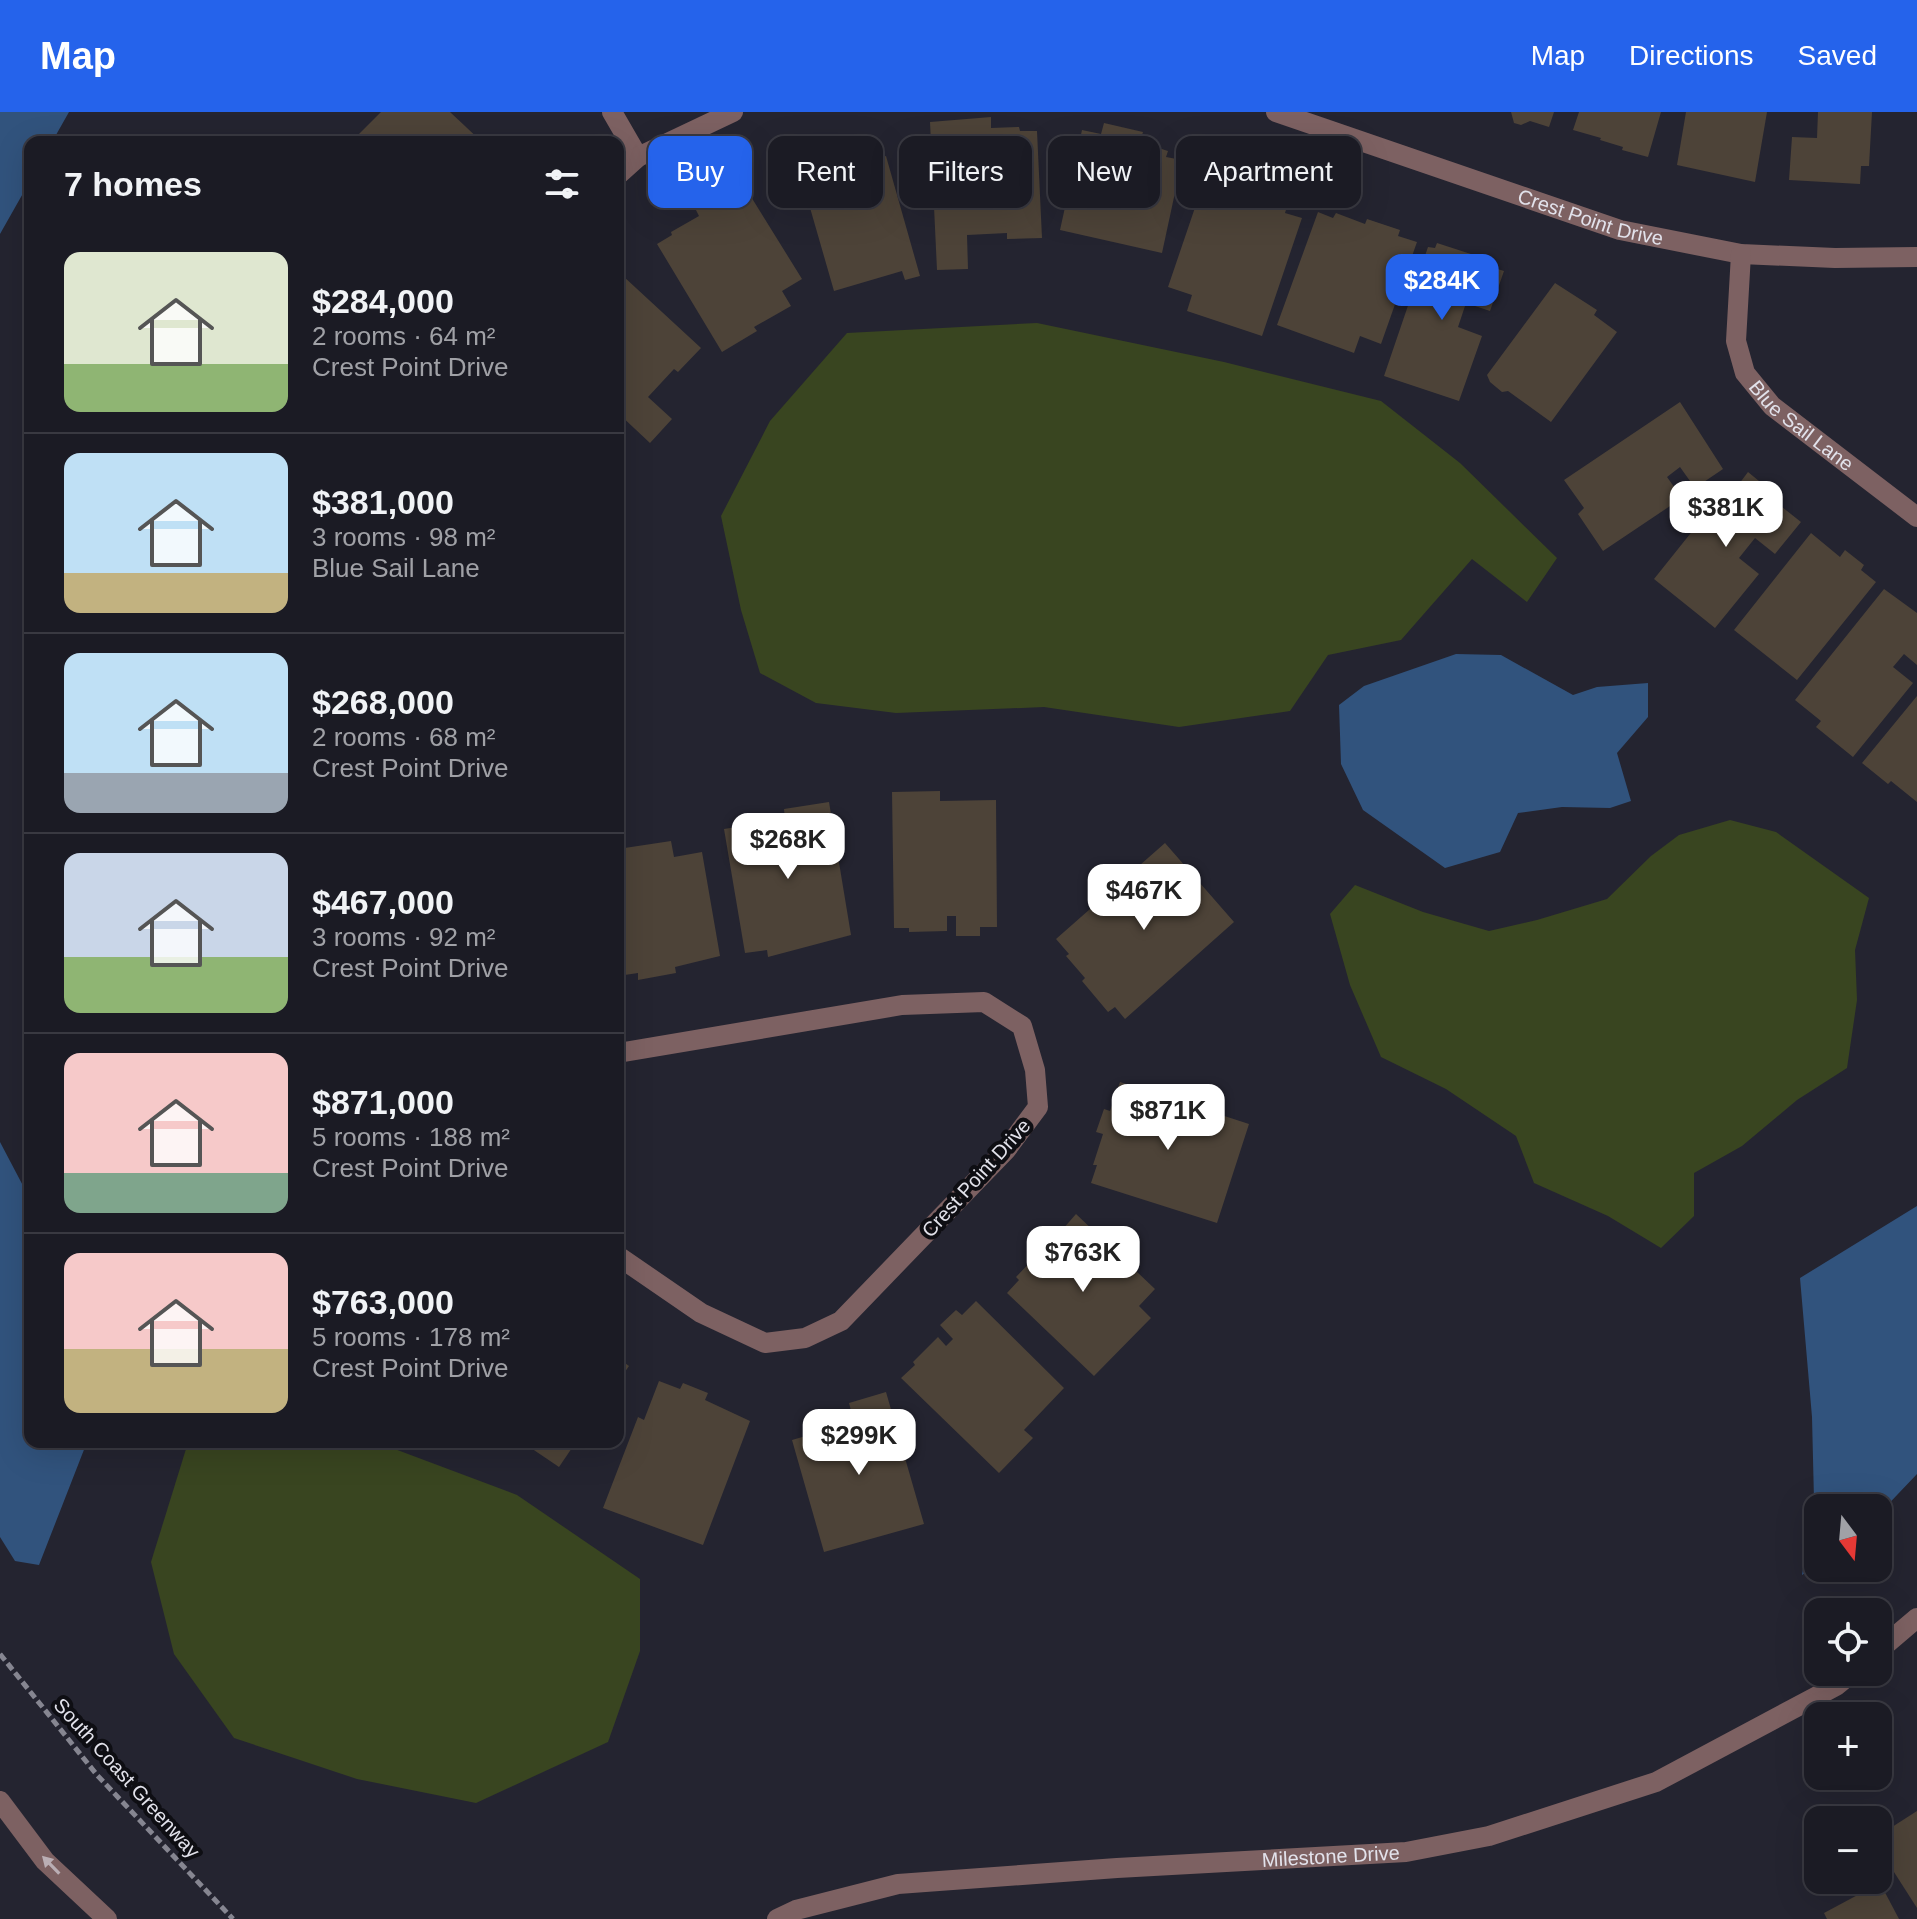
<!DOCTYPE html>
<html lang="en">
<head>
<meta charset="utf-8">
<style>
	body { margin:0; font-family:Helvetica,sans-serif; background:#24242c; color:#f1f3f6; height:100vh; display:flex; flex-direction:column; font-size:30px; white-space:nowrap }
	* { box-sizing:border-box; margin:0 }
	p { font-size:26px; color:#a0a1a6 }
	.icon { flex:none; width:44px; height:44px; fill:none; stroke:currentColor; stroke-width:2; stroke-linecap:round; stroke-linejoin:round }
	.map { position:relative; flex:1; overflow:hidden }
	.panel { position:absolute; left:24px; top:24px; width:600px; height:1312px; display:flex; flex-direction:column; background:#1b1b24; border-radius:16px; box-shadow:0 8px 32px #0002,0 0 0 2px #393941 }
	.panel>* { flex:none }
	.guide { position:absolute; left:648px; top:24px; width:760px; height:72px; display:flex; gap:16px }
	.needle { width:52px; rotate:164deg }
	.buttons { position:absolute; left:1804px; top:1382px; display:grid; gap:16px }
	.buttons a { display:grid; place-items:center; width:88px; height:88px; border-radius:16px; background:#1b1b24; box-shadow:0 8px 32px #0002,0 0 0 2px #393941; font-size:40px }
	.price { position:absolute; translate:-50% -68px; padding:0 18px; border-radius:16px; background:#fff; color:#222; font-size:26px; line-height:52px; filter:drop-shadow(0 2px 4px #0008) }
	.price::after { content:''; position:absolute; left:50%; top:48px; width:24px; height:18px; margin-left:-12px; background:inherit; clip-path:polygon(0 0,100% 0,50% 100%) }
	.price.selected { background:#2563eb; color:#fff }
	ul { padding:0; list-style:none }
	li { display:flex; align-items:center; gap:24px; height:200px; padding:0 40px }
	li+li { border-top:2px solid #393941 }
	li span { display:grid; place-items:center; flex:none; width:224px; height:160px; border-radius:16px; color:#555 }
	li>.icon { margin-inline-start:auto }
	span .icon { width:96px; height:96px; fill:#fffc; stroke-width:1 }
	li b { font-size:34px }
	h2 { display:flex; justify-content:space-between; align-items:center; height:96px; padding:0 40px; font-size:34px }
	.chip { padding:0 28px; border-radius:16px; background:#1b1b24; box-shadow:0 8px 32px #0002,0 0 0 2px #393941; font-size:28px; line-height:72px }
	.chip.selected { background:#2563eb; color:#fff }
	header { display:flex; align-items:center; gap:48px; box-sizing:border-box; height:112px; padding:0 40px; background:#2563eb; color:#fff }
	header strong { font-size:38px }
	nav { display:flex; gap:44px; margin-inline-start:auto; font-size:28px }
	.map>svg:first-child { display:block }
</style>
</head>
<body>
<header>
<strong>Map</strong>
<nav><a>Map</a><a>Directions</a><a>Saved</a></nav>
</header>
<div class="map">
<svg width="1917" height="1807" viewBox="0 0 1917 1807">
	<rect width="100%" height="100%" fill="#242430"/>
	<!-- green -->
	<g fill="#394520">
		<polygon points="1037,211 1224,250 1381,289 1460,351 1557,446 1527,490 1472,447 1401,528 1328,543 1290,599 1179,615 1044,595 896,601 816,591 760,561 741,498 721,404 770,309 847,221"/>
		<polygon points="1730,708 1776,720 1869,786 1855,838 1857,888 1847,956 1797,988 1742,1034 1694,1061 1694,1104 1661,1136 1608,1104 1534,1071 1516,1024 1446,977 1381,945 1350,873 1330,802 1355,773 1423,800 1489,819 1537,808 1607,787 1651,744 1679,723"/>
		<polygon points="197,1330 376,1330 517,1383 640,1467 640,1539 608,1630 476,1691 357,1667 234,1626 174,1542 151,1450 186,1337"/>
	</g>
	<!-- water -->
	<g fill="#31537d">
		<polygon points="0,0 69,0 52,30 30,30 30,69 0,122"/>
		<polygon points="1456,542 1501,543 1573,583 1597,575 1648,571 1648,605 1617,641 1631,689 1610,696 1562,695 1518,701 1500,740 1445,756 1363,698 1341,652 1339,593 1364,574"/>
		<polygon points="0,1030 30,1087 30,1330 87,1330 39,1453 15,1449 0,1425"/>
		<polygon points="1917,1094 1917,1362 1878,1403 1878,1396 1818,1396 1818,1452 1802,1463 1814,1388 1812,1305 1800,1166"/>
	</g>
	<!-- building -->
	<g fill="#4d4338">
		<polygon points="381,0 450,0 482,30 363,30 357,24"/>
		<polygon points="1511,0 1554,0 1549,15 1530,9 1521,13 1514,11"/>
		<polygon points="1579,0 1661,0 1648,45 1622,38 1623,35 1600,28 1601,26 1573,18"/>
		<polygon points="1686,0 1767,0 1755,70 1677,53"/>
		<polygon points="1818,0 1872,0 1869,54 1861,54 1860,72 1789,68 1792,25 1817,26"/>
		<polygon points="991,5 991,16 1019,15 1020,19 1037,19 1042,126 1007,127 1007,121 967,123 968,157 937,158 930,10"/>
		<polygon points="1104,11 1143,20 1140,30 1168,39 1166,45 1182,48 1162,141 1060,118 1082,18 1101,22"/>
		<polygon points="833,42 836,51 853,46 855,53 886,44 920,164 905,168 902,159 834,179 800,61 818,56 816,47"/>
		<polygon points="745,75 802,167 782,179 791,194 754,215 757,219 722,240 657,132 672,123 671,120 699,104 696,98 726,80 728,85"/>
		<polygon points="1202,75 1249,88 1252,82 1266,86 1267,84 1288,91 1285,101 1302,106 1262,224 1187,199 1192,183 1168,175"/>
		<polygon points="1318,100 1333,106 1336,101 1365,112 1367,107 1400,118 1398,124 1417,130 1381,232 1360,224 1354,241 1277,213"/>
		<polygon points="1437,131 1477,144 1475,150 1504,159 1490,199 1466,191 1458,215 1482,224 1459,289 1384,264 1428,135 1435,136"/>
		<polygon points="623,164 701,236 678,260 674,257 648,285 672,307 650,331 618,301 618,169"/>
		<polygon points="1555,171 1597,198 1594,203 1617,220 1551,310 1508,279 1502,280 1490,270 1487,263"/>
		<polygon points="1680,290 1723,357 1695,376 1680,355 1667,365 1682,386 1603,439 1578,402 1584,396 1564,368"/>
		<polygon points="1748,360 1781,387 1777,391 1801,410 1775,442 1755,426 1739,446 1759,462 1715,516 1654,467 1730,372 1736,376"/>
		<polygon points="1811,421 1840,445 1845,438 1864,453 1861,458 1876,470 1797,568 1734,518"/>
		<polygon points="1884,477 1917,501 1917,553 1904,542 1893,555 1913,571 1853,645 1816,615 1821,609 1795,588"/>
		<polygon points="1917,584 1917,690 1891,669 1888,672 1862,651"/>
		<polygon points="940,679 940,689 996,688 997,815 980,815 980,824 956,824 956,804 947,804 947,819 909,820 909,816 894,816 892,680"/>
		<polygon points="829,690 851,823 768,845 767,838 745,841 724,717 785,707 784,697"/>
		<polygon points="671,729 674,745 702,740 720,844 675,855 676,861 638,868 638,861 618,864 618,737"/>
		<polygon points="1165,731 1234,810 1125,907 1115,895 1108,900 1082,869 1085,866 1066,844 1069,842 1056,827"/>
		<polygon points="1120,970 1249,1012 1217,1111 1091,1071 1097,1053 1093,1053 1103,1022 1096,1020 1104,997 1110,999"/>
		<polygon points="1076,1102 1155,1177 1139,1194 1151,1206 1094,1264 1007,1181 1019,1168 1016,1165 1037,1143 1033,1139 1058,1114 1062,1118"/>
		<polygon points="976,1189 1064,1276 1024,1318 1033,1326 999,1361 901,1266 915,1253 913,1250 938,1225 946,1234 953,1227 940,1213 956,1198 962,1203"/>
		<polygon points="618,1246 629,1254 618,1270"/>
		<polygon points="659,1269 680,1277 683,1271 708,1281 705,1288 750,1309 703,1433 603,1396 638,1305 644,1308"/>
		<polygon points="886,1280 924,1412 824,1440 792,1328 854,1310 849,1291"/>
		<polygon points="522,1330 576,1330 559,1355"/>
		<polygon points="1917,1699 1917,1796 1878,1735 1878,1724"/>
		<polygon points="1880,1771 1899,1807 1827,1807 1824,1801"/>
	</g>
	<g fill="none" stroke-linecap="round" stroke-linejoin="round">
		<!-- path -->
		<polyline stroke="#868691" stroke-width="5" stroke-dasharray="8 4" stroke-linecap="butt" points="0,1542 97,1663 233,1807"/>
		<!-- minor -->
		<g stroke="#7d6162" stroke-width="20">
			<polyline points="612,0 638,45"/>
			<path id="s1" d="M1276 0 1620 118 1741 142 1835 146 1917 145"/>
			<polyline points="618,63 638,45 733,0"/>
			<path id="s2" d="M1741 142 1736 229 1745 261 1772 294 1917 405"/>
			<polyline points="618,941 902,893 984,890 1022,914 1035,958 1038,995 1006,1038 841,1209 805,1226 765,1231 701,1201 618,1144"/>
			<polyline points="1878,1539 1917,1506"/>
			<path id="s3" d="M777 1807 796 1798 898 1772 1117 1756 1406 1740 1489 1724 1656 1670 1836 1574 1853 1560"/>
		</g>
		<!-- tertiary -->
		<polyline stroke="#7d6162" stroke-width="20" points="0,1689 45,1749 107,1807"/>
	</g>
	<!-- one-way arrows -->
	<defs><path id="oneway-solid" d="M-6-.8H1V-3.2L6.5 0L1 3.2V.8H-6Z" transform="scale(2)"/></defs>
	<use fill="#baaeb4" href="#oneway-solid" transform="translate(51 1753) rotate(-134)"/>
	<g text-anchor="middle" stroke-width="8" stroke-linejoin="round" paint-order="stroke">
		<!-- street labels -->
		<g font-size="20" fill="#e2e2eb" stroke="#0e0e13">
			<text dy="7" stroke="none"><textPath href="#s1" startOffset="332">Crest Point Drive</textPath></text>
			<text dy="7" stroke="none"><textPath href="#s2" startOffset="198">Blue Sail Lane</textPath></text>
			<text transform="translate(976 1066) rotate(-48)" y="7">Crest Point Drive</text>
			<text transform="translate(127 1666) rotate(48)" y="7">South Coast Greenway</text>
			<text dy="7" stroke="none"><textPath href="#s3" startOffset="560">Milestone Drive</textPath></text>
		</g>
	</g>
</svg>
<div class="buttons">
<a><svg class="needle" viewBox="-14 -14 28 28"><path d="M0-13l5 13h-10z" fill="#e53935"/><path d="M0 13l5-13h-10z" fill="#a0a1a6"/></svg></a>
<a><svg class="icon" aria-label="locate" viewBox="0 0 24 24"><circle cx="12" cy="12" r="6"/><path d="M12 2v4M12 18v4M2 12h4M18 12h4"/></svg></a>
<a>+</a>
<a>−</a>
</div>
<b class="price selected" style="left:1442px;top:210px">$284K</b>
<b class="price" style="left:1726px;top:437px">$381K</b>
<b class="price" style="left:788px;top:769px">$268K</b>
<b class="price" style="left:1144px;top:820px">$467K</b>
<b class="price" style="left:1168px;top:1040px">$871K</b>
<b class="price" style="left:1083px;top:1182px">$763K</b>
<b class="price" style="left:859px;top:1365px">$299K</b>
<div class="guide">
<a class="chip selected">Buy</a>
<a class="chip">Rent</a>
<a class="chip">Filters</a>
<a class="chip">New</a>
<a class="chip">Apartment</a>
</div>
<section class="panel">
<h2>7 homes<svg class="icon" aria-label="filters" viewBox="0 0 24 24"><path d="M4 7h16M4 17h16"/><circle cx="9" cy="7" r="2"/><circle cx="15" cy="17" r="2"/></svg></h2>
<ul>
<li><span style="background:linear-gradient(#dfe7d0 70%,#8fb573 0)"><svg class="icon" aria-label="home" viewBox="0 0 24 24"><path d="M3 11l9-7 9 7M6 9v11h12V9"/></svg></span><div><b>$284,000</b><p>2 rooms · 64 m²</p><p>Crest Point Drive</p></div></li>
<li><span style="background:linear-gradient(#bfe0f5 75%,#c2b280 0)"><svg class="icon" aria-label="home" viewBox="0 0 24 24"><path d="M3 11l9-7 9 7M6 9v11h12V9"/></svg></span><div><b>$381,000</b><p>3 rooms · 98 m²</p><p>Blue Sail Lane</p></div></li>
<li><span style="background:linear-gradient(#bfe0f5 75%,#9aa5b1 0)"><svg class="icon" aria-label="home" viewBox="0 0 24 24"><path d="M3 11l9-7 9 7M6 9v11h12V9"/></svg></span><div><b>$268,000</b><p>2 rooms · 68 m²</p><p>Crest Point Drive</p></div></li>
<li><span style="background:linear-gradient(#c9d6e8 65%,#8fb573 0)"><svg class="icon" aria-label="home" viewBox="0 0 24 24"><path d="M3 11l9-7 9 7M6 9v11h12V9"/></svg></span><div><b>$467,000</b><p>3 rooms · 92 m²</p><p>Crest Point Drive</p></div></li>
<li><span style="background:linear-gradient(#f6c9c9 75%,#7fa58c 0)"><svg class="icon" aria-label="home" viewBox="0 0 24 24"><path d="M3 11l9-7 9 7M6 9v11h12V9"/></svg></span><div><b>$871,000</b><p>5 rooms · 188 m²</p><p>Crest Point Drive</p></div></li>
<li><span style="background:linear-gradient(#f6c9c9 60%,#c2b280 0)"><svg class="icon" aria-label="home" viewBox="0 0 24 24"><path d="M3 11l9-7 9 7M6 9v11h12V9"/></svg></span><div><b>$763,000</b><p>5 rooms · 178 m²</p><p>Crest Point Drive</p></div></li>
</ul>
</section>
</div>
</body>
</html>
